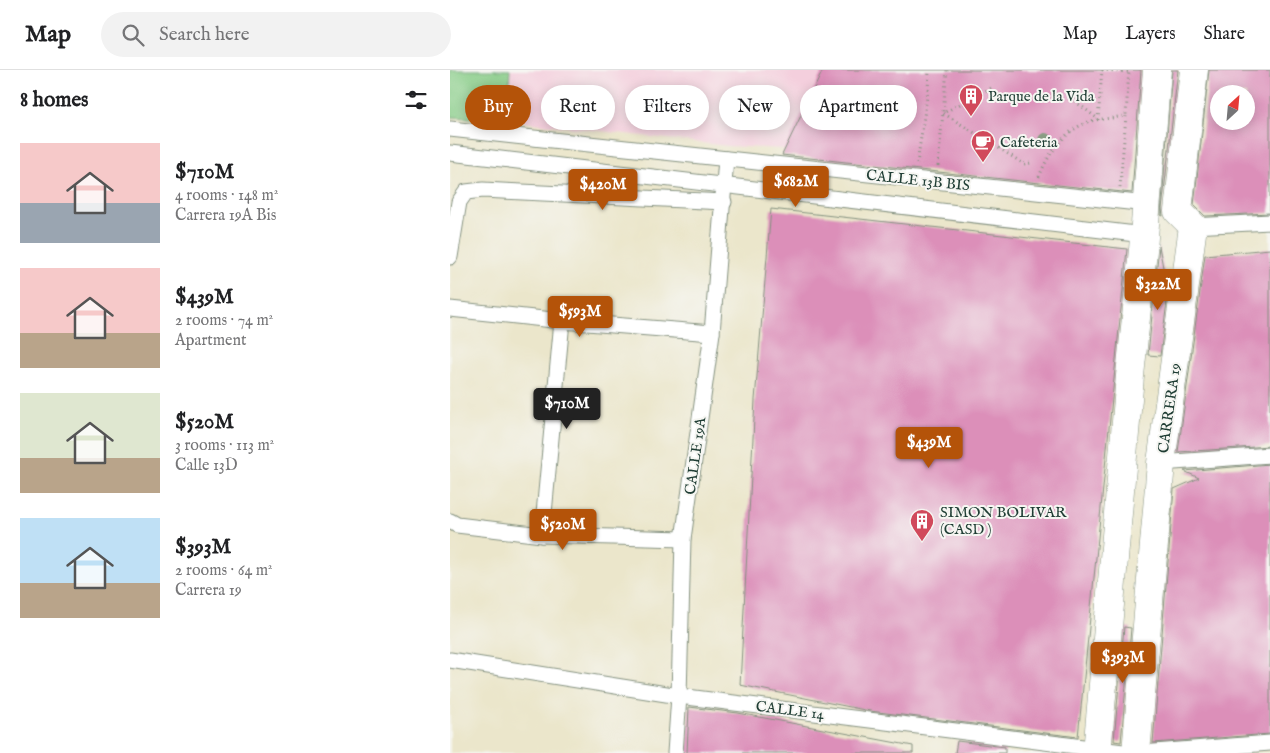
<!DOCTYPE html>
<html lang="en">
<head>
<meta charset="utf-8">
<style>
	body { margin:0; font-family:"IM FELL English",serif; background:#f2f2f2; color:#202124; height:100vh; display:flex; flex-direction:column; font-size:19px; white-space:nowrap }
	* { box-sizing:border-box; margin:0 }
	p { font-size:16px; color:#757577 }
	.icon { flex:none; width:28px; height:28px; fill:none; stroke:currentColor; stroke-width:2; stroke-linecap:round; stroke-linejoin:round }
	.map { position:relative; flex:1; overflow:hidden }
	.details { display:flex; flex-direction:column; background:#fff; width:450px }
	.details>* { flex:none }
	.hud { position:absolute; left:15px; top:15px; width:475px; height:45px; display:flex; gap:10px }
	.needle { width:32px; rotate:26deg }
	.fabs { position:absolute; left:760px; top:15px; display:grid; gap:10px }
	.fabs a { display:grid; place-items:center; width:45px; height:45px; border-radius:50%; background:#fff; box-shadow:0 2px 12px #0003; font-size:25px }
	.price { position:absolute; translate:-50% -42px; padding:0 11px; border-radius:5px; background:#b45309; color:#fff; font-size:16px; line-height:32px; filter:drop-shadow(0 1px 2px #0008) }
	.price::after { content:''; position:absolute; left:50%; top:30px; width:15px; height:11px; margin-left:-8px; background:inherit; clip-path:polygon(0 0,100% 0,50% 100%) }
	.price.active { background:#222; color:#fff }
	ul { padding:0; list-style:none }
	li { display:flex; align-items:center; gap:15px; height:125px; padding:0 20px }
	li span { display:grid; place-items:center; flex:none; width:140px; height:100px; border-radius:0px; color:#555 }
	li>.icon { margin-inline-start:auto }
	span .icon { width:60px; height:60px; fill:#fffc; stroke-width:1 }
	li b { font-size:21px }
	h2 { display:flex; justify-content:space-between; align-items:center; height:60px; padding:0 20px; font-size:21px }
	.tag { padding:0 18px; border-radius:22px; background:#fff; box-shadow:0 2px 12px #0003; font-size:18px; line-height:45px }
	.tag.active { background:#b45309; color:#fff }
	header { display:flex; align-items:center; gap:30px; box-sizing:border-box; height:70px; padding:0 25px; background:#fff; border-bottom:1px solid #e0e0e0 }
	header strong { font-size:24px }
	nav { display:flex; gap:28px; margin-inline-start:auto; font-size:18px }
	.search { width:350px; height:45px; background:#f2f2f2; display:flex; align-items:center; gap:12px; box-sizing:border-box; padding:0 18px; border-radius:28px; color:#757577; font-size:19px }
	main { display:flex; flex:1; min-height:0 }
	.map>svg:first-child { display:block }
</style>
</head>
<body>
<header>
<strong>Map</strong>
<div class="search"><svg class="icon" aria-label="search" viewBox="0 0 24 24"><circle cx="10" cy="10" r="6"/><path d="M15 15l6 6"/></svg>Search here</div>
<nav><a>Map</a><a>Layers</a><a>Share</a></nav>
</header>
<main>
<section class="details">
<h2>8 homes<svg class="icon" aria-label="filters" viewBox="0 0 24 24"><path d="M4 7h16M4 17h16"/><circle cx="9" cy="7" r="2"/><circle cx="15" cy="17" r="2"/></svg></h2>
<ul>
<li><span style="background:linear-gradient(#f6c9c9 60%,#9aa5b1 0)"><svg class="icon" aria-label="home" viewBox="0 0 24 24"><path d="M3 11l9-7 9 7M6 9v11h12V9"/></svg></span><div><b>$710M</b><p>4 rooms · 148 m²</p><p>Carrera 19A Bis</p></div></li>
<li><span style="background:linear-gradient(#f6c9c9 65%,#b9a48a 0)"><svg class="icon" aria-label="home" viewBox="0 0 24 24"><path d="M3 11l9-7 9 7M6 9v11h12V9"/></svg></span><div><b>$439M</b><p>2 rooms · 74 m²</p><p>Apartment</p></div></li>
<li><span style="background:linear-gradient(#dfe7d0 65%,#b9a48a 0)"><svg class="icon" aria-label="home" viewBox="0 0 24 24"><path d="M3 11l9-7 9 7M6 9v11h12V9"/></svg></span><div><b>$520M</b><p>3 rooms · 113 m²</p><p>Calle 13D</p></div></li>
<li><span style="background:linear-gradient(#bfe0f5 65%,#b9a48a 0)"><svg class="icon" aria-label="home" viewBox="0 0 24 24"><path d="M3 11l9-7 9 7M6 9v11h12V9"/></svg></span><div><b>$393M</b><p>2 rooms · 64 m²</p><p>Carrera 19</p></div></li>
</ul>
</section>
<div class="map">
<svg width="820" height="683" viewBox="0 0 820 683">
	<rect width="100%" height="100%" fill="#f6f6f2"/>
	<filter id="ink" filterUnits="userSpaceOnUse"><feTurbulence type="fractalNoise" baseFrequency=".02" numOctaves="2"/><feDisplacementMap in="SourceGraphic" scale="10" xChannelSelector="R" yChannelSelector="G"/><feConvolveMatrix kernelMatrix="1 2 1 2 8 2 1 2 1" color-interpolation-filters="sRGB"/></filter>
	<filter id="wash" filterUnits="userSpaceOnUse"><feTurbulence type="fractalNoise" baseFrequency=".0096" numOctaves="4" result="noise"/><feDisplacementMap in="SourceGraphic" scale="20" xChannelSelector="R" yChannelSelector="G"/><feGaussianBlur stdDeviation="1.12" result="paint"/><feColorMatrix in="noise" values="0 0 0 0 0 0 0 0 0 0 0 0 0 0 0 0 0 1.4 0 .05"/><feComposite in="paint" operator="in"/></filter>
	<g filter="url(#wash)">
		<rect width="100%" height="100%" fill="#ebe6cb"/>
		<!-- built -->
		<polygon fill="#f4cfdd" points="60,0 373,0 343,79 333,79 278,76 57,50"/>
		<!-- green -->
		<polygon fill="#86cc86" stroke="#52845d" points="0,0 60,0 57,50 0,47"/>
		<g id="blocks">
			<!-- building -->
			<g fill="#dc8fb9" fill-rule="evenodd">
				<polygon points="373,0 691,0 682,123 332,85"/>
				<polygon points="722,0 728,0 712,139 713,146 711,145"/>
				<path d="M759 0H820V143L755 146 744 135ZM769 24H796V51H769Z"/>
				<polygon points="321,139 677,179 628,667 420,641 290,615 305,330"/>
				<polygon points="709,176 718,224 710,286 698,285"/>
				<polygon points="820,179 820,376 728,382 755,185"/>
				<polygon points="820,394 820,664 703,673 724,419 749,408 734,401"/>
				<polygon points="674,557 681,558 671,672 664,671"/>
				<polygon points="239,637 288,643 463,676 463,683 237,683"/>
				<polygon points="507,671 555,677 555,683 505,683"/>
			</g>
		</g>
	</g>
	<g filter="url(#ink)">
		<use href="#blocks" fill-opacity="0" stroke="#859280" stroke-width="1"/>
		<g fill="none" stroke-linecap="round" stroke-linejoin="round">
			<!-- street casing -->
			<g stroke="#859280" stroke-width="17">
				<g id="street">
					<polyline points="0,59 697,134"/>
					<polyline points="0,83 694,165"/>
					<polyline points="743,156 820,152"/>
					<polyline points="0,187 9,132 16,122 33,120 274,132"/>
					<polyline points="0,239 112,251 262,263"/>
					<polyline points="711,393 820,385"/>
					<polyline points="0,451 7,455 92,465 233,469"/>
					<polyline points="92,465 112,251"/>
					<polyline points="0,590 229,626 681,683"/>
					<polyline points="225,683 229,626 233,469 262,263 276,89"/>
					<polyline points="692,683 820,673"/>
				</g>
			</g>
			<!-- highway casing -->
			<g stroke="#859280" stroke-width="29">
				<g id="highway">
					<polyline points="647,683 680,306 693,180 707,0"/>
					<polyline points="686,683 711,393 743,156 728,141 744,0"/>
				</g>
			</g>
			<!-- path -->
			<g stroke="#859280" stroke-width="3" stroke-dasharray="1 4" stroke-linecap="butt">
				<polyline points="541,18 493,43 574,94 582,93"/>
				<polyline points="621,28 648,49"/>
				<polyline points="648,50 652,0 679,2"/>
				<polyline points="467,94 478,20 479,0"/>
				<polyline points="488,96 497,0"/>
				<path d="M589 107C598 84 615 59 641 51 652 48 664 49 676 45L679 0"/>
				<polyline points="670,117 676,46"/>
			</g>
			<!-- street -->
			<use href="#street" stroke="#fff" stroke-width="15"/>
			<!-- highway -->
			<use href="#highway" stroke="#fff" stroke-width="28"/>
		</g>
		<!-- trees -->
		<circle fill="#899d83" cx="595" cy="70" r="7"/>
	</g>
	<!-- icons -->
	<defs>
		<g id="building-pin" transform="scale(1.25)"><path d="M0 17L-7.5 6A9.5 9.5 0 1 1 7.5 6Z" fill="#d1495b" stroke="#f6f6f2"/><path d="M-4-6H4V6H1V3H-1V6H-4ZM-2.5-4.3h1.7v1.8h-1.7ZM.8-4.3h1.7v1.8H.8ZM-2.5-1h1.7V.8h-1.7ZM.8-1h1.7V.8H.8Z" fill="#fff"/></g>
		<g id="cafe-pin" transform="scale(1.25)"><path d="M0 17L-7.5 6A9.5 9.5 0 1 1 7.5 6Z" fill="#d1495b" stroke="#f6f6f2"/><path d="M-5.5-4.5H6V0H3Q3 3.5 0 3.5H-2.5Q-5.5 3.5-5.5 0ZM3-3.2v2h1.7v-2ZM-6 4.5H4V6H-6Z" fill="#fff"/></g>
	</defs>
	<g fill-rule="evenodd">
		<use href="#building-pin" x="521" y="26"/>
		<use href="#cafe-pin" x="533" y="72"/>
		<use href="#building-pin" x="472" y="451"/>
	</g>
	<g text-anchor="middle" stroke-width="4" stroke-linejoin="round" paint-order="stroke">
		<!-- poi labels -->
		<g font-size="15" fill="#1f3d34" stroke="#f6f6f2" text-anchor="start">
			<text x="538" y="31">Parque de la Vida</text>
			<text x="550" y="77">Cafeteria</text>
			<text x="490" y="447">SIMON BOLIVAR<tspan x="490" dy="17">(CASD )</tspan></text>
		</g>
		<!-- street labels -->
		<g font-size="15" fill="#1f3d34" stroke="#f6f6f2">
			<text transform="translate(468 110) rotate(6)" y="5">CALLE 13B BIS</text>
			<text transform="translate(719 338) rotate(-82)" y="5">CARRERA 19</text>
			<text transform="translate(245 386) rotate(-82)" y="5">CALLE 19A</text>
			<text transform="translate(340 640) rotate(7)" y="5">CALLE 14</text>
		</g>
	</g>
</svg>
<div class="fabs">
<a><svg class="needle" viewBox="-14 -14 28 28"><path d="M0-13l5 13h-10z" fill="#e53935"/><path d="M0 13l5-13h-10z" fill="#757577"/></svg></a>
</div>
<b class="price" style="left:346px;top:138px">$682M</b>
<b class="price" style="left:153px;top:141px">$420M</b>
<b class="price" style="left:708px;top:241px">$322M</b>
<b class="price" style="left:130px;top:268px">$593M</b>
<b class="price active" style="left:117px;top:360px">$710M</b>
<b class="price" style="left:479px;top:399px">$439M</b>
<b class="price" style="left:113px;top:481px">$520M</b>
<b class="price" style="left:673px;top:614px">$393M</b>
<div class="hud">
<a class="tag active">Buy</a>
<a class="tag">Rent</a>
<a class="tag">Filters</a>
<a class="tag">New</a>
<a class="tag">Apartment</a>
</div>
</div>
</main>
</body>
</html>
